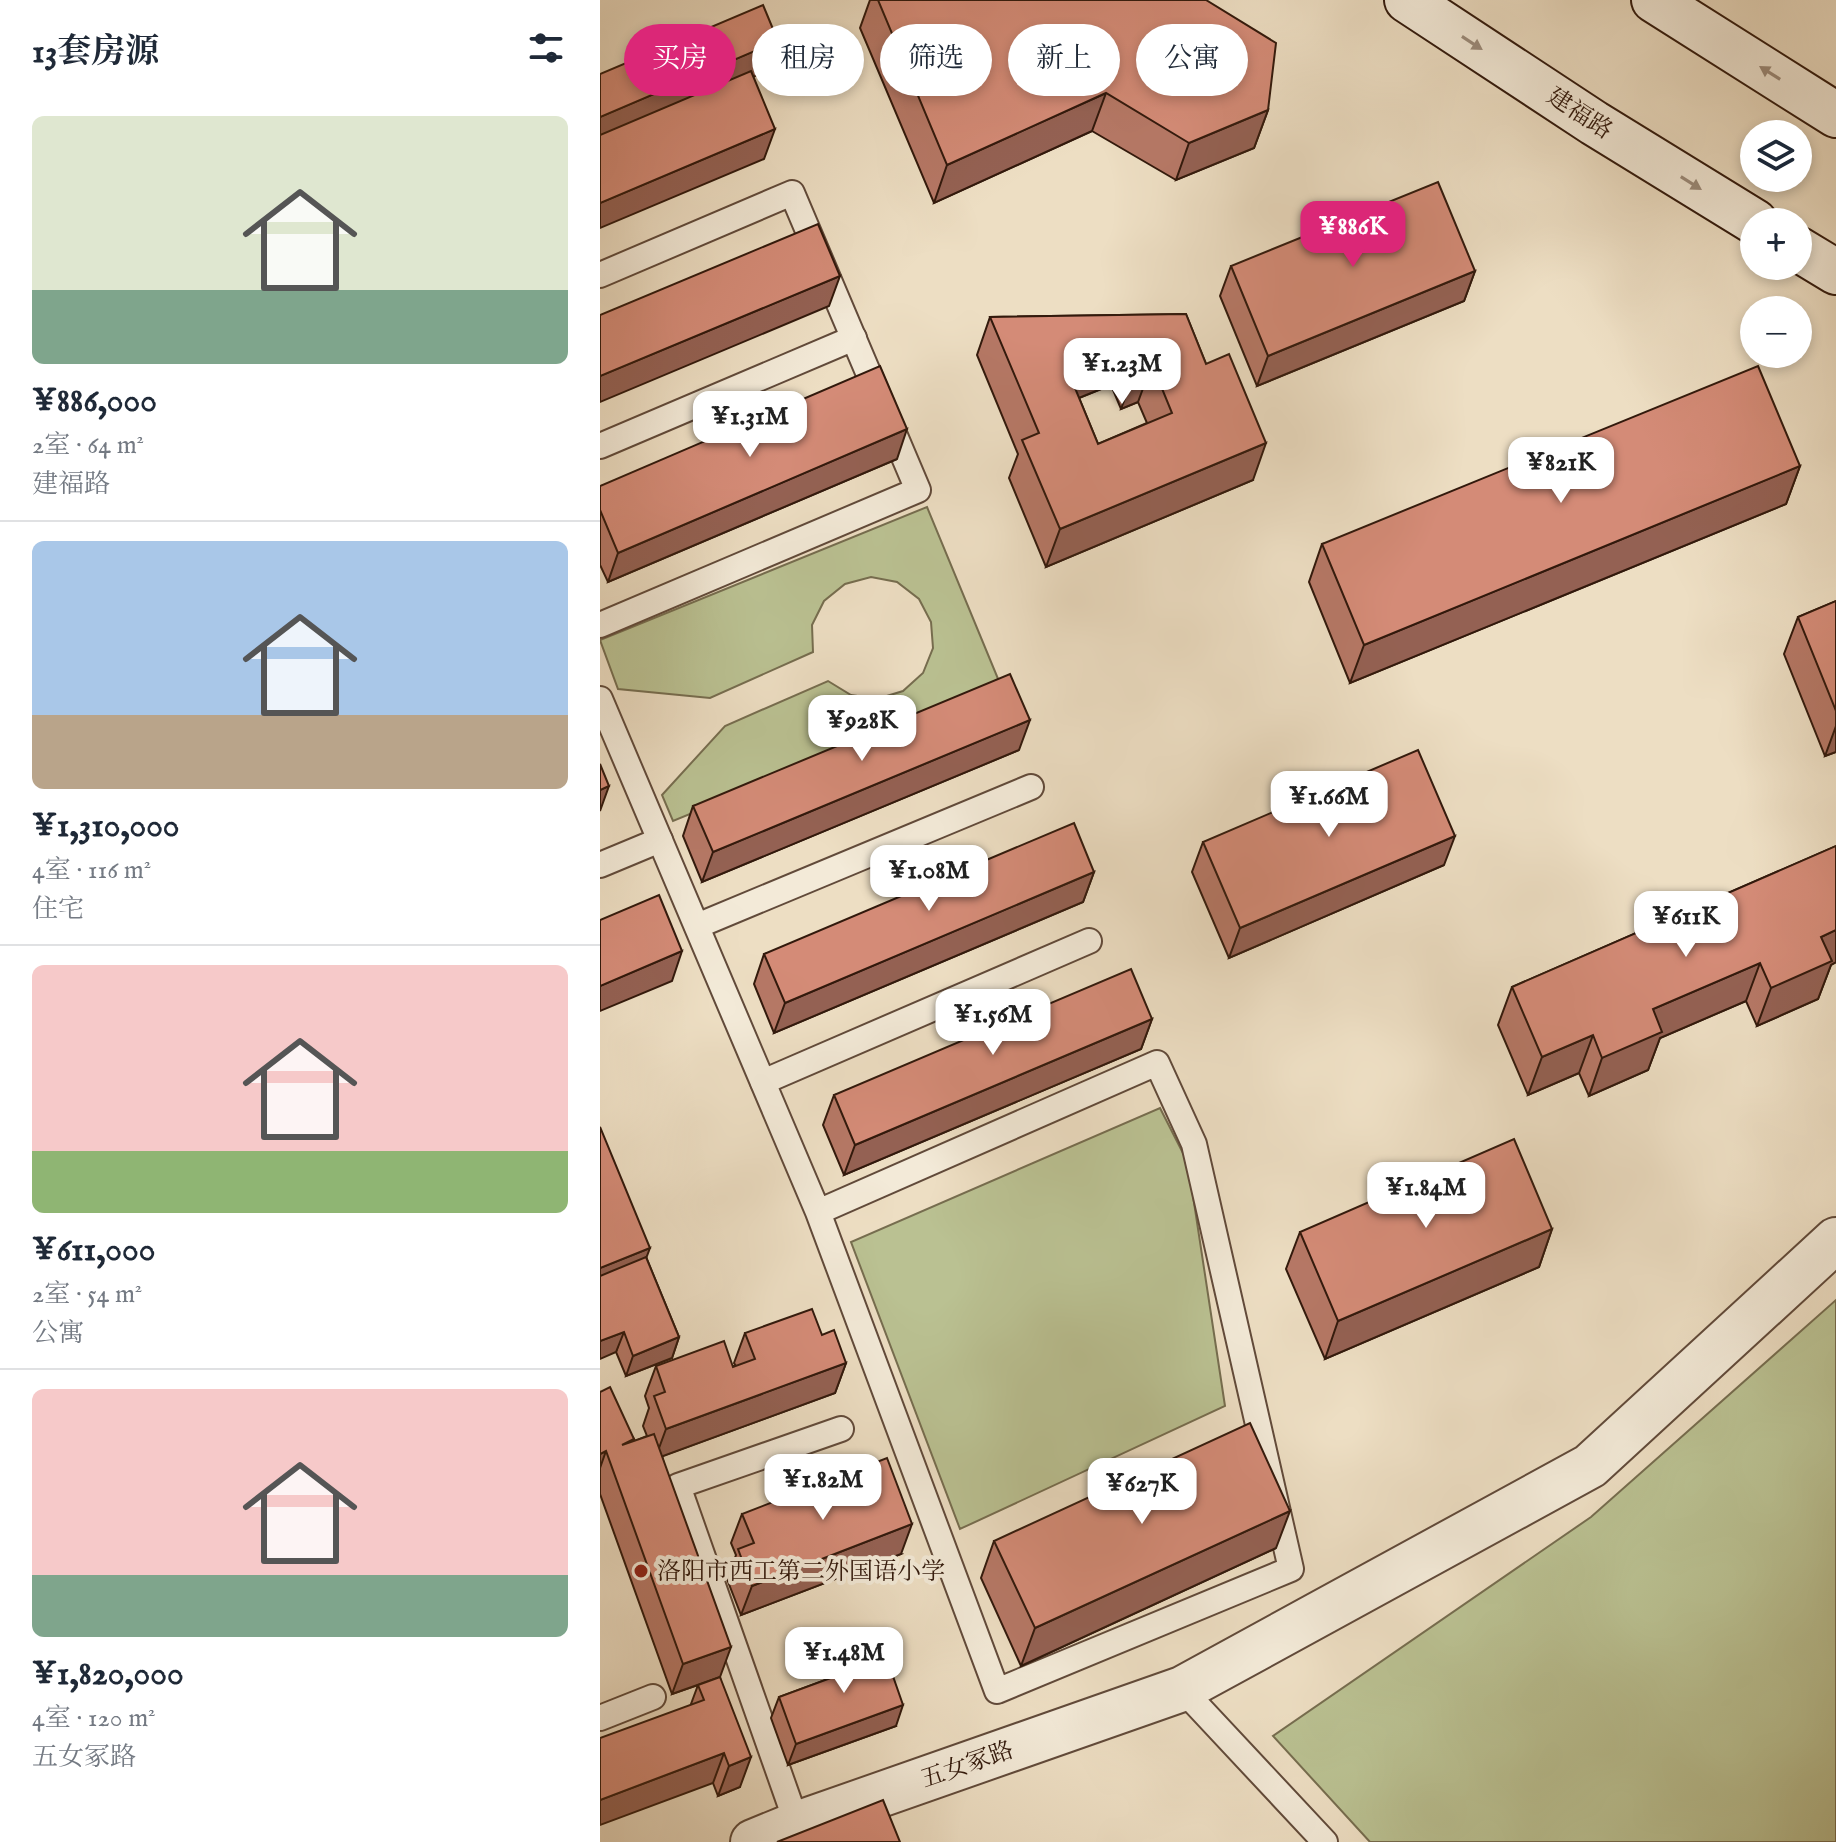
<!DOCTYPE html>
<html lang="zh">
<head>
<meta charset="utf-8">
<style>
	body { margin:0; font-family:"IM FELL English","Noto Serif SC",serif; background:#f2f2f3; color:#1f2937; height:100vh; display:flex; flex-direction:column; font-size:30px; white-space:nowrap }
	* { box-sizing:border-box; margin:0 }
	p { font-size:26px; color:#747a83 }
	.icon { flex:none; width:44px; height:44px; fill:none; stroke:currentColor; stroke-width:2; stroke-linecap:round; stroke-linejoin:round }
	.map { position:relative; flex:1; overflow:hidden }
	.drawer { display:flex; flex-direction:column; background:#fff; width:600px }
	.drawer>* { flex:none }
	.guide { position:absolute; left:24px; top:24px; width:760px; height:72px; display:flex; gap:16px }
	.controls { position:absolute; left:1140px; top:120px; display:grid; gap:16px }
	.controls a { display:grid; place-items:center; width:72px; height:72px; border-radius:50%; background:#fff; box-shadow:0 4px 12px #0003; font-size:40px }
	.price { position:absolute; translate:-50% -68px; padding:0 18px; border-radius:16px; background:#fff; color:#222; font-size:26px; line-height:52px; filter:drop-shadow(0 2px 4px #0008) }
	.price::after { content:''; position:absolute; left:50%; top:48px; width:24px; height:18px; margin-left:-12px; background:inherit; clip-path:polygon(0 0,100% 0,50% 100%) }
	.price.current { background:#db2777; color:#fff }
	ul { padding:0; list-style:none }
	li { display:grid; align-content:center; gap:16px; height:424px; padding:0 32px }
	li+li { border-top:2px solid #e0e1e3 }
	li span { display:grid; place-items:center; height:248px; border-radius:12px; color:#555 }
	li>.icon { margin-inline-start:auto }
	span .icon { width:144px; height:144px; fill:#fffc; stroke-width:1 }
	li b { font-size:34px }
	h2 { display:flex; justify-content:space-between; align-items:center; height:96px; padding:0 32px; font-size:34px }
	.chip { padding:0 28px; border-radius:36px; background:#fff; box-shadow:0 4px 12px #0003; font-size:28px; line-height:72px }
	.chip.current { background:#db2777; color:#fff }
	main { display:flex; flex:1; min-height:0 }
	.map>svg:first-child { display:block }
</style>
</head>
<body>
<main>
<section class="drawer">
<h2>13套房源<svg class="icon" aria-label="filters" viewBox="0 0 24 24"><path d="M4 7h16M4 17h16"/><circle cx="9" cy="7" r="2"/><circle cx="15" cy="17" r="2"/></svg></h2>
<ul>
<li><span style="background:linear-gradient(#dfe7d0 70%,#7fa58c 0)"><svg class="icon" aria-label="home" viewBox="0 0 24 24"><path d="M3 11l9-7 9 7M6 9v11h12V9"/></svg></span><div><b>¥886,000</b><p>2室 · 64 m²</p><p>建福路</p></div></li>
<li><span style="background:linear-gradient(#a9c7e8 70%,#b9a48a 0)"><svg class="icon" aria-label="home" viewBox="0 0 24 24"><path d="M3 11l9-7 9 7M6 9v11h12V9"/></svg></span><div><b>¥1,310,000</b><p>4室 · 116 m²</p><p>住宅</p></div></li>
<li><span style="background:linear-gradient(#f6c9c9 75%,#8fb573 0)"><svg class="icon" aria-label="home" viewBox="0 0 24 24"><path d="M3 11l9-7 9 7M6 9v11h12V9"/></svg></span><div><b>¥611,000</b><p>2室 · 54 m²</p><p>公寓</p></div></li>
<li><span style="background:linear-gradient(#f6c9c9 75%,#7fa58c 0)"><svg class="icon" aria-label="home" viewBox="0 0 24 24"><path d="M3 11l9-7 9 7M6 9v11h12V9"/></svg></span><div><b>¥1,820,000</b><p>4室 · 120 m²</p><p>五女冢路</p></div></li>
</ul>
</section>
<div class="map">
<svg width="1236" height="1842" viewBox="0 0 1236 1842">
	<rect width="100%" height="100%" fill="#eddec3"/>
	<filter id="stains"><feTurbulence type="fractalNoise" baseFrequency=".0025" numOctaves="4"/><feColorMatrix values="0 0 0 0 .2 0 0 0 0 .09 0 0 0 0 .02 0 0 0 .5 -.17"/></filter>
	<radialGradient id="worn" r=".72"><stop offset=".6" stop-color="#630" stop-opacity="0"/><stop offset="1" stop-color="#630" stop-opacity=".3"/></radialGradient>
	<!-- green -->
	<g fill="#bac192" stroke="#766d4f" stroke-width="2">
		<polygon points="327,507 401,686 73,821 62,795 125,726 228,681 251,695 277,699 303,691 323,673 333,648 331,622 319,599 297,582 271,577 245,584 224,601 212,625 213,652 110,698 18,689 0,640"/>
		<polygon points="560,1108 588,1163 625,1406 360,1529 251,1242"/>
		<polygon points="1236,1300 1236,1842 770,1842 673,1736 991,1517"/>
	</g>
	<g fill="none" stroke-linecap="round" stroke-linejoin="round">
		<!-- service casing -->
		<g stroke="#614a3a" stroke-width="28">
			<g id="service">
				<polyline points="0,275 192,193 318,490 0,625"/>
				<polyline points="0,446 254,338"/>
				<polyline points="0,699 218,1212 397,1691 691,1569 594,1144 557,1063 218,1212"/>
				<polyline points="0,865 60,840"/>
				<polyline points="97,926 431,787"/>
				<polyline points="163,1082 489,941"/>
				<polyline points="582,1689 725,1842"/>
				<polyline points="0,1718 53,1697"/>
				<polyline points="197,1824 78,1486 241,1429"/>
			</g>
		</g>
		<!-- minor casing -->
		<g stroke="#614a3a" stroke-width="48">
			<polyline id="minor" points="153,1842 197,1824 582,1689 990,1466 1236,1240"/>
		</g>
		<!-- secondary casing -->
		<g stroke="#32190c" stroke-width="48">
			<g id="secondary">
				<polyline points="807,0 994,123 1155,222"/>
				<polyline points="1054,0 1236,115"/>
				<polyline points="1198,249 1236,272"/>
			</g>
		</g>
		<!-- service -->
		<use href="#service" stroke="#f3ead8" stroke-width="24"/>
		<!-- minor -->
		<use href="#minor" stroke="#f3ead8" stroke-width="44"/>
		<!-- secondary -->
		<use href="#secondary" stroke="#f3ead8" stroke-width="44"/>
	</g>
	<!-- wall -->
	<g fill="#b67866" stroke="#32190c" stroke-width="2" fill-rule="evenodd">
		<polygon points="270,0 606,0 668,110 654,148 576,180 492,131 334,203 260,28"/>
		<polygon points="631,266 875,271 864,301 657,386 620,296"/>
		<path d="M586 314 653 480 446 567 409 478 418 454 377 355 390 317ZM511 385 521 409 538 402 547 423 498 444 479 398Z"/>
		<polygon points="297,459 8,582 0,565 0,486"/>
		<polygon points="1200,466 1186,504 750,683 709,582 722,544"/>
		<polygon points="1236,601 1236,752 1225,756 1184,654 1198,617"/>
		<polygon points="419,750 102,882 83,836 93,806"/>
		<polygon points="603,842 844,865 629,958 592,872"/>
		<polygon points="1236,846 1236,962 1231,965 1218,999 1157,1026 1146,1001 1060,1038 1048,1070 989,1096 979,1073 928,1095 898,1025 912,987"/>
		<polygon points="494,872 483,902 174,1033 154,984 164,954"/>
		<polygon points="552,1019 541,1049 244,1175 223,1125 234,1095"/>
		<polygon points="952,1229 939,1267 725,1359 686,1269 700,1232"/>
		<polygon points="46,1257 79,1337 72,1358 26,1376 16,1352"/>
		<polygon points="145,1333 222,1335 246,1363 235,1393 62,1456 120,1677 140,1787 118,1796 113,1783 91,1704 98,1685 72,1694 0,1494 0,1392 34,1439 33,1442 47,1436 43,1426 49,1408 45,1396 56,1366 136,1366 134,1363"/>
		<polygon points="142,1514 301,1554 141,1615 127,1579 136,1555 131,1543"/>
		<polygon points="394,1541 676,1548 421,1666 381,1578"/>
		<polygon points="243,1653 296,1726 188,1765 171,1718 179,1697 236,1676 236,1673"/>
	</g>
	<!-- shaded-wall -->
	<g fill="#946153" stroke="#32190c" stroke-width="2">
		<polygon points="178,41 167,71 0,142 0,117"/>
		<polygon points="506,93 492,131 334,203 347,165"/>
		<polygon points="668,110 654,148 576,180 589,143"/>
		<polygon points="175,129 164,159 0,228 0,203"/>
		<polygon points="875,271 864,301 657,386 668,356"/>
		<polygon points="240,276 229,306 0,402 0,376"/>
		<polygon points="524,347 511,385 454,408 468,371"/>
		<polygon points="552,364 538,402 521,409 535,371"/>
		<polygon points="307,429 297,459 8,582 18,553"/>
		<polygon points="666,443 653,480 446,567 460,529"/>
		<polygon points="1200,466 1186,504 750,683 764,645"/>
		<polygon points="430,720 419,750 102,882 113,852"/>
		<polygon points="1236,726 1236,752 1225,756"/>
		<polygon points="9,786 0,811 0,790"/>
		<polygon points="855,836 844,865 629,958 640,928"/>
		<polygon points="494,872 483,902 174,1033 185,1003"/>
		<polygon points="1236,930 1236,962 1231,965 1218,999 1157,1026 1171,988 1221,937"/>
		<polygon points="82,951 72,981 0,1011 0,986"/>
		<polygon points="1160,963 1146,1001 1060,1038 1048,1070 989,1096 1002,1058 1053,1009"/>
		<polygon points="552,1019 541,1049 244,1175 255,1145"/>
		<polygon points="993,1035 979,1073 928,1095 942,1057"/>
		<polygon points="952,1229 939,1267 725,1359 738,1321"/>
		<polygon points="50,1248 39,1277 0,1293 0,1268"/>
		<polygon points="24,1332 16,1352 0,1359 0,1341"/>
		<polygon points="79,1337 72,1358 26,1376 33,1356"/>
		<polygon points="246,1363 235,1393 55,1459 66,1429"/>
		<polygon points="6,1451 0,1468 0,1454"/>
		<polygon points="690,1511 676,1548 421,1666 435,1628"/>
		<polygon points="312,1524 301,1554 141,1615 152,1586"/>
		<polygon points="131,1647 120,1677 72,1694 83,1664"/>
		<polygon points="303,1705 296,1726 188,1765 196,1744"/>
		<polygon points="124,1753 113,1783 0,1825 0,1800"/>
		<polygon points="151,1757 140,1787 118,1796 129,1766"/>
	</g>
	<!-- building -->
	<g fill="#d48b77" stroke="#32190c" stroke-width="2" fill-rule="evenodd">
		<polygon points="278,0 606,0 676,43 668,110 589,143 506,93 347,165"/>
		<polygon points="163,5 178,41 0,117 0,74"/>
		<polygon points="151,71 175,129 0,203 0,135"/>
		<polygon points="838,182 875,271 668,356 631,266"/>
		<polygon points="218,224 240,276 0,376 0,315"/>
		<path d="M586 314 606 364 629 354 666 443 460 529 422 440 439 433 390 317ZM524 347 535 371 552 364 572 413 498 444 468 371Z"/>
		<polygon points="280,366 307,429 18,553 0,510 0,486"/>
		<polygon points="1158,366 1200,466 764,645 722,544"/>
		<polygon points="1236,601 1236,711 1198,617"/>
		<polygon points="410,674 430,720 113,852 93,806"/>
		<polygon points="818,750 855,836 640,928 603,842"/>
		<polygon points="0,764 9,786 0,790"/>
		<polygon points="474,823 494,872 185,1003 164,954"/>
		<polygon points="1236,846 1236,930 1221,937 1232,961 1171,988 1160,963 1053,1009 1062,1032 1002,1058 993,1035 942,1057 912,987"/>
		<polygon points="59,895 82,951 0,986 0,920"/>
		<polygon points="531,969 552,1019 255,1145 234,1095"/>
		<polygon points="0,1127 50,1248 0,1268"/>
		<polygon points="914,1139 952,1229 738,1321 700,1232"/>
		<polygon points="46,1257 79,1337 33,1356 24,1332 0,1341 0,1276"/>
		<polygon points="212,1309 222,1335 234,1330 246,1363 66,1429 54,1396 65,1392 56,1366 124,1341 133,1367 155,1359 145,1333"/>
		<polygon points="10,1387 34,1439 22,1445 54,1434 131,1647 83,1664 6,1451 0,1454 0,1392"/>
		<polygon points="650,1423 690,1511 435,1628 394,1541"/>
		<polygon points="287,1458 312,1524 152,1586 138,1549 154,1543 142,1514"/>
		<polygon points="280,1639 303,1705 196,1744 179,1697 250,1671 243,1653"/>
		<polygon points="120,1677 151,1757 129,1766 124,1753 0,1800 0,1738 104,1700 98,1685"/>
		<polygon points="283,1800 300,1842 177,1842"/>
	</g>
	<!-- one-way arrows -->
	<defs><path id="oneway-solid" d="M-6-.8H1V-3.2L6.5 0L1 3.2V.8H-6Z" transform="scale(2)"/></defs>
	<g fill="#9c8c7c">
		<use href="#oneway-solid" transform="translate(872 43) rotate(33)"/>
		<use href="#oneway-solid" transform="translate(1170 73) rotate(-148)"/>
		<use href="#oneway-solid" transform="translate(1091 183) rotate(32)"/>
	</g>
	<!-- markers -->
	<circle fill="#8f2418" stroke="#f3ead8" stroke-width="3" cx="41" cy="1571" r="8"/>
	<g text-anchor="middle" stroke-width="8" stroke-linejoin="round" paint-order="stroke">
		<!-- street labels -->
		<g font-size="24" fill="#32190c" stroke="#f3ead8">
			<text transform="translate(980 113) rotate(33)" y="8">建福路</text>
			<text transform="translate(367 1764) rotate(-19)" y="8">五女冢路</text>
		</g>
		<!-- poi labels -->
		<g font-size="24" fill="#32190c" stroke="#f3ead8" text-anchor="start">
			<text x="57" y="1579">洛阳市西工第二外国语小学</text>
		</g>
	</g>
	<rect width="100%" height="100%" filter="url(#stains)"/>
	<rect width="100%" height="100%" fill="url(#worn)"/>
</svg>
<div class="controls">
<a><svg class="icon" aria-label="layers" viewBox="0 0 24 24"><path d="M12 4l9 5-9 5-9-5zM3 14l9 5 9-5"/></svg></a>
<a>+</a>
<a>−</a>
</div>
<b class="price current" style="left:753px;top:269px">¥886K</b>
<b class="price" style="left:522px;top:406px">¥1.23M</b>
<b class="price" style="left:150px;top:459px">¥1.31M</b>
<b class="price" style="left:961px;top:505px">¥821K</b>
<b class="price" style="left:262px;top:763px">¥928K</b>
<b class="price" style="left:729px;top:839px">¥1.66M</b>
<b class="price" style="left:329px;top:913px">¥1.08M</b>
<b class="price" style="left:1086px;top:959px">¥611K</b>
<b class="price" style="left:393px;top:1057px">¥1.56M</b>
<b class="price" style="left:826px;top:1230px">¥1.84M</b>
<b class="price" style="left:223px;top:1522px">¥1.82M</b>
<b class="price" style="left:542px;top:1526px">¥627K</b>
<b class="price" style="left:244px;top:1695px">¥1.48M</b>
<div class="guide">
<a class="chip current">买房</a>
<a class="chip">租房</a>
<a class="chip">筛选</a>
<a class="chip">新上</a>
<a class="chip">公寓</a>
</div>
</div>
</main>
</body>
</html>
